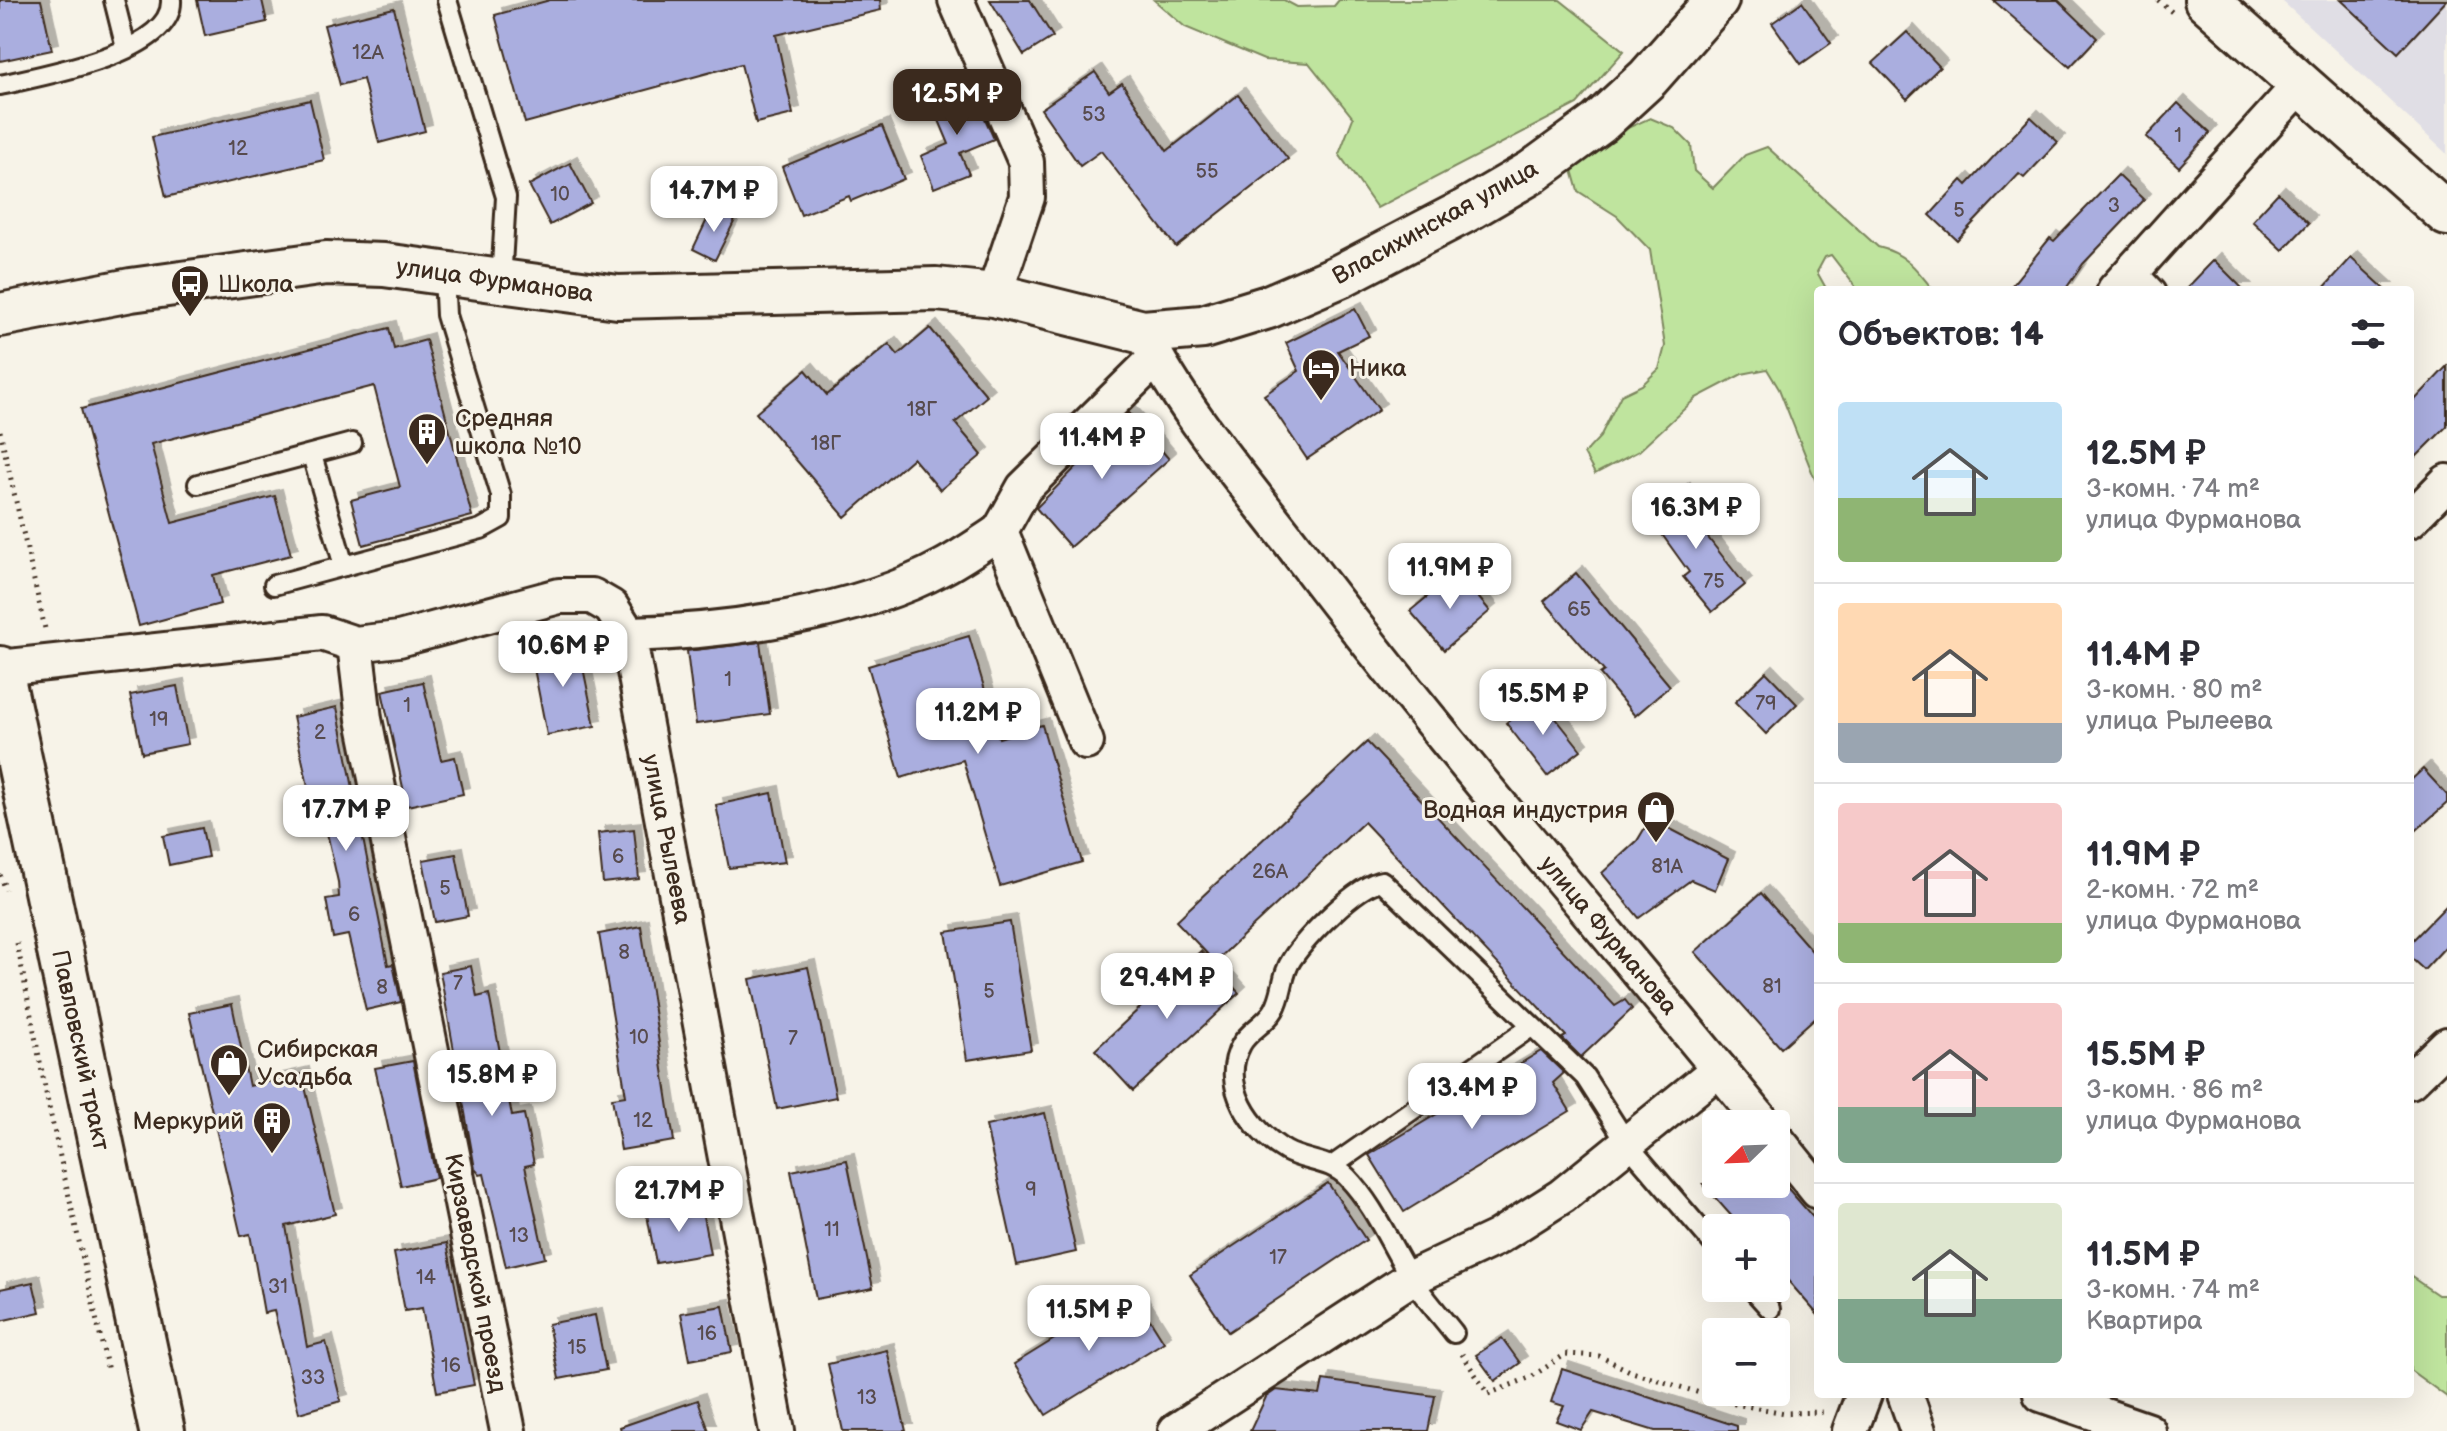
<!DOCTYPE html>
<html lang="ru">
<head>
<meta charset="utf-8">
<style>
	body { margin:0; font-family:"Balsamiq Sans",sans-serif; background:#f7f7f7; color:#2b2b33; height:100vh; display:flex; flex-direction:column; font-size:30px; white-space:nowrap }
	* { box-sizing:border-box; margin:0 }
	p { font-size:26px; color:#7c7c81 }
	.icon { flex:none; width:44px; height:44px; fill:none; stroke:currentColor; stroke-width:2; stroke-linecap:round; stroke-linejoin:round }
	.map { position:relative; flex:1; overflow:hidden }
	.drawer { position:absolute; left:1814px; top:286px; width:600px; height:1112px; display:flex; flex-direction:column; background:#fff; border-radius:8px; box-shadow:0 8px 32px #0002 }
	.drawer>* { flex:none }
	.needle { width:52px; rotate:247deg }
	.buttons { position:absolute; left:1702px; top:1110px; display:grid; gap:16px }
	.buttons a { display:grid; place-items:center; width:88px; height:88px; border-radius:8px; background:#fff; box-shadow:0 8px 32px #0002; font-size:40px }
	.price { position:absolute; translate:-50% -68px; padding:0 18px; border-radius:16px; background:#fff; color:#222; font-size:26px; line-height:52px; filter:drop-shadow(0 2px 4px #0008) }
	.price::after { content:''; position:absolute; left:50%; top:48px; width:24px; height:18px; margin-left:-12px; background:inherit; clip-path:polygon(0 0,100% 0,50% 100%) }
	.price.active { background:#3b2a1e; color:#fff }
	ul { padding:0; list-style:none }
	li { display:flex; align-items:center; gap:24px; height:200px; padding:0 24px }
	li+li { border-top:2px solid #e1e1e2 }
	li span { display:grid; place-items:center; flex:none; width:224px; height:160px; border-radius:8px; color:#555 }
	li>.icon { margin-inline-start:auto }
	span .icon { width:96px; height:96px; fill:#fffc; stroke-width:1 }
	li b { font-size:34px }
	h2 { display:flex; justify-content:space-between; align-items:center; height:96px; padding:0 24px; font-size:34px }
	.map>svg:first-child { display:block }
</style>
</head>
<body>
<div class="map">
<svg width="2447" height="1431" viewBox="0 0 2447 1431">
	<defs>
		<filter id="shadow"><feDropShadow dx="7" dy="-7" stdDeviation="0" flood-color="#0004"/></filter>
	</defs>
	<rect width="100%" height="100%" fill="#f7f3e8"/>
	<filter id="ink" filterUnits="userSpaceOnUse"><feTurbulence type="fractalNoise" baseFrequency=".0125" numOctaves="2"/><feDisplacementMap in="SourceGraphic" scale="16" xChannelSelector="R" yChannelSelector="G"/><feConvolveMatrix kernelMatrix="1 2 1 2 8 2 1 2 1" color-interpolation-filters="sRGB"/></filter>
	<g filter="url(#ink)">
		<!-- built -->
		<polygon fill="#e0dee5" points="2281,0 2447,0 2447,154"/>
		<!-- green -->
		<g fill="#bfe49e" stroke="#7d875e" stroke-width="2">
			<polygon points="1154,0 1284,0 1297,7 1334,6 1339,0 1560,0 1624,51 1577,104 1377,208 1339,154 1353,118 1309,63 1264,60 1185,27"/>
			<path d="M1650 118 1674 128 1691 145 1694 171 1713 188 1745 155 1767 147 1878 247C1905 253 1917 269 1933 290H1858L1831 255 1825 257 1817 272 1827 290H1818V487L1779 389 1767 369 1742 374 1696 398 1639 451 1595 474 1584 454 1600 437 1621 395 1642 385 1659 369 1665 346 1650 250 1617 216 1578 191 1572 170 1607 137Z"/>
			<polygon points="2410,1276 2438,1295 2447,1295 2447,1397 2410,1370"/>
		</g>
		<!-- building -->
		<g fill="#aaaedf" stroke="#3b2a1e" stroke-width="2" filter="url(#shadow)">
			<polygon points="0,0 41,0 52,50 0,61"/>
			<polygon points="197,0 262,0 267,22 205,36"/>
			<polygon points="550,0 880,0 881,10 776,35 793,114 756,123 741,64 525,123 495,15"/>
			<polygon points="990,0 1030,0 1053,37 1024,55"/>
			<polygon points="1993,0 2058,0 2097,38 2070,67"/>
			<polygon points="2341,0 2447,0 2398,53"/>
			<polygon points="1802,2 1831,43 1801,64 1772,23"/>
			<polygon points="394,8 425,131 379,143 363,79 340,85 324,25"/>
			<polygon points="1907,32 1940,67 1907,99 1873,63"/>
			<polygon points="1095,72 1109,92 1122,83 1167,151 1238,95 1288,159 1176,247 1101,151 1080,166 1041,109"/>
			<polygon points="972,89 994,139 960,153 969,174 934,188 921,156 949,144 933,106"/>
			<polygon points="310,100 324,160 166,197 152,137"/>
			<polygon points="2178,103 2210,133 2179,167 2146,137"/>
			<polygon points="2031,117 2058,142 2024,178 2019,174 1957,240 1930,215 1962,180 1967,185"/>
			<polygon points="882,126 904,179 851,201 849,196 801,215 782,167"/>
			<polygon points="570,163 591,203 550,225 529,185"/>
			<polygon points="2118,175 2144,200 2083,264 2065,290 2008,290 2050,238 2054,241"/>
			<polygon points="2278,193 2309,223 2283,250 2252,221"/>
			<polygon points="712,209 735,220 715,260 693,249"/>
			<polygon points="2351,258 2386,290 2322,290"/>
			<polygon points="2214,260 2244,290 2185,290"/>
			<polygon points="1355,309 1369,336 1338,351 1379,410 1307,459 1264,395 1299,371 1286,343"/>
			<polygon points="389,328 394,349 426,340 472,516 363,545 351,500 400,487 374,386 151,444 172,523 275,496 291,555 213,575 220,604 139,626 81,409"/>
			<polygon points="930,328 987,396 955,423 982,455 940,490 913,458 845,517 756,413 806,370 827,395 889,344 898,355"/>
			<polygon points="2447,366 2447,426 2410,463 2410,405"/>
			<polygon points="1129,413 1169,459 1070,547 1036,508"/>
			<polygon points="1683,489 1709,525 1702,530 1745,585 1712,612 1683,577 1689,572 1648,515"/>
			<polygon points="1457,572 1490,611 1444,650 1410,611"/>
			<polygon points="1576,573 1670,686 1635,716 1600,674 1604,671 1544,601"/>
			<polygon points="969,636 999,738 1042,725 1082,862 1000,886 963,760 901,778 868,666"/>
			<polygon points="760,642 770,714 696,724 687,651"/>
			<polygon points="578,643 595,726 547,735 531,653"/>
			<polygon points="1766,672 1797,704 1766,734 1735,702"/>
			<polygon points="423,682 441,760 455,757 463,794 407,806 382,691"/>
			<polygon points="177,686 188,744 142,753 130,695"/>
			<polygon points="1539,697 1581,750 1547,776 1506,723"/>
			<polygon points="337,707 388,965 393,964 401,1002 366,1010 348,935 333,938 326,899 339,897 338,882 325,824 312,827 305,792 309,791 293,717"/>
			<polygon points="1367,742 1615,1006 1625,1000 1632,1009 1581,1057 1562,1038 1566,1036 1364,822 1215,962 1176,921"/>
			<polygon points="2423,769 2447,795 2447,803 2410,836 2410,781"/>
			<polygon points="772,793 785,862 729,868 716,805"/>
			<polygon points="1659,823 1728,859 1715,890 1691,880 1639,918 1602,873 1637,841 1646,826"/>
			<polygon points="202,828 208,857 169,865 163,836"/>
			<polygon points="634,829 639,879 603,883 598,833"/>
			<polygon points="456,854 468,916 435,922 423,860"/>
			<polygon points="1761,893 1818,958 1818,1015 1781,1048 1695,952"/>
			<polygon points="2447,905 2447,945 2424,970 2410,957 2410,943"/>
			<polygon points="1010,922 1031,1050 967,1060 946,932"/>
			<polygon points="641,926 674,1141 621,1150 612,1098 626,1096 599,934"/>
			<polygon points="1201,951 1239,993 1133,1091 1095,1050"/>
			<polygon points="471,966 477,997 489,994 512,1116 524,1114 534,1164 525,1166 545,1258 506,1267 484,1174 480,1175 475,1169 440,972"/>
			<polygon points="808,967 836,1097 777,1109 750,979"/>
			<polygon points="232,1004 249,1086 302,1074 335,1214 286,1226 307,1347 326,1342 341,1401 299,1413 274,1311 264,1313 250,1234 241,1236 189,1013"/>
			<polygon points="1541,1051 1564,1073 1553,1083 1570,1111 1404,1212 1369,1155"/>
			<polygon points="413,1061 436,1178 401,1186 375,1068"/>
			<polygon points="1045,1113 1076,1252 1017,1265 986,1126"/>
			<polygon points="847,1160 873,1288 816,1299 791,1171"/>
			<polygon points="1328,1183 1366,1240 1228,1332 1190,1275"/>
			<polygon points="1703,1184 1784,1184 1818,1223 1818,1315 1776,1267 1776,1228 1742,1228"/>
			<polygon points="701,1205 710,1254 656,1263 647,1215"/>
			<polygon points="447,1243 474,1385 437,1392 422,1308 405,1311 394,1253"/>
			<polygon points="33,1282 40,1312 0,1321 0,1289"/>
			<polygon points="1132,1291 1164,1342 1046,1415 1014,1364"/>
			<polygon points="723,1306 732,1352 690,1360 681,1313"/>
			<polygon points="595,1315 606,1370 559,1379 548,1324"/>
			<polygon points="1502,1338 1520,1363 1495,1381 1476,1355"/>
			<polygon points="887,1350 906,1431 843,1431 828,1364"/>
			<polygon points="1562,1369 1737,1426 1737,1431 1655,1431 1593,1412 1581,1430 1556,1421 1564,1406 1551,1402"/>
			<polygon points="1323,1380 1435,1396 1428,1431 1250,1431 1266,1397 1276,1390 1320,1395"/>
			<polygon points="698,1400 709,1431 621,1431 620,1427"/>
		</g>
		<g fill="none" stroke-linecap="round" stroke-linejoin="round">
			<!-- service casing -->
			<g stroke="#3b2a1e" stroke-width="24">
				<g id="service">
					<polyline points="114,0 126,48"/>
					<polyline points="447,0 506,197 501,283"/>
					<path d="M0 85C40 76 174 53 171 0"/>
					<polyline points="2134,268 2155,290"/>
					<polyline points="312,455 344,566"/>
					<polyline points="198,484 352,443"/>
					<polyline points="274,585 481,529 501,518 501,495 446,315 444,275"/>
					<polyline points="1332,1166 1531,1027"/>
					<polyline points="1751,1288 1770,1309"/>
					<path d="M1454 1333C1439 1314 1422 1295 1409 1275 1389 1242 1374 1205 1347 1177 1330 1160 1306 1162 1286 1151 1251 1131 1219 1085 1241 1045 1248 1031 1266 1024 1274 1010 1284 993 1281 975 1292 959 1306 938 1356 885 1382 881L1585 1077 1629 1146 1716 1247"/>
				</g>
			</g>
			<!-- minor casing -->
			<g stroke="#3b2a1e" stroke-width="40">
				<g id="minor">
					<polyline points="956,0 1026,162 1027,197 994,295"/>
					<polyline points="2115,290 2301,84"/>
					<path d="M1143 332C1184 414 1249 487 1304 560 1451 753 1611 935 1764 1124"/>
					<polyline points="2410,520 2447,482"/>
					<polyline points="355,644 364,719 508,1431"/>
					<polyline points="0,668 322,633 355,644 399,639 559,596 592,596 611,607 628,634"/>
					<polyline points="1086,742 1000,531 1024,488 1156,358"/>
					<polyline points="2410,1081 2447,1045"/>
					<polyline points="1776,1139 1818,1191"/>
					<polyline points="1905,1394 1918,1431"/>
					<polyline points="2041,1394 2148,1431"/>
					<path d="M777 1431 628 634C725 632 857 614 943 567 963 556 982 543 1000 531"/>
					<polyline points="1176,1431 1411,1278 1496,1238 1562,1196 1719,1069"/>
					<polyline points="1850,1431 1864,1394"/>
				</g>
			</g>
			<!-- tertiary casing -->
			<g stroke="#3b2a1e" stroke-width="48">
				<g id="tertiary">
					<polyline points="2206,0 2447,214"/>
					<polyline points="0,315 131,290 326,263 384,265 618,297 936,289 994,295 1143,332 1203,327 1268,307 1340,276 1465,211 1532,172 1599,123 1648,78 1717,0"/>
				</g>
			</g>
			<!-- primary casing -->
			<g stroke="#3b2a1e" stroke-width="50">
				<polyline id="primary" points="0,669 162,1431"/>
			</g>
			<!-- path -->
			<g stroke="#3b2a1e" stroke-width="5" stroke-dasharray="2 6" stroke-linecap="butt">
				<polyline points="2158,0 2173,13"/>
				<polyline points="0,431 46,633"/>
				<polyline points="0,875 6,890"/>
				<polyline points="17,943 48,1103 108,1371"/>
				<polyline points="1462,1354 1488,1394 1531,1377 1566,1354 1599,1356 1632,1372 1735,1404 1785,1413 1826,1412"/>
			</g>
			<!-- service -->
			<use href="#service" stroke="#f7f3e8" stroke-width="18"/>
			<!-- minor -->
			<use href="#minor" stroke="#f7f3e8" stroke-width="34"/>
			<!-- tertiary -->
			<use href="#tertiary" stroke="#f7f3e8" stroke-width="42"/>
			<!-- primary -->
			<use href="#primary" stroke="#f7f3e8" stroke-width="44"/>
		</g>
	</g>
	<!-- icons -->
	<defs>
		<g id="bus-pin" transform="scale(2)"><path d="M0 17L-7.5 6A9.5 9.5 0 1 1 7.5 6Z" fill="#3b2a1e" stroke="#f7f3e8"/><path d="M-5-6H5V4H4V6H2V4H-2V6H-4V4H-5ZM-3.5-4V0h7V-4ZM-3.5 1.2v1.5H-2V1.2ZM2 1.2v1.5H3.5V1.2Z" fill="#fff"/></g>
		<g id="hotel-pin" transform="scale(2)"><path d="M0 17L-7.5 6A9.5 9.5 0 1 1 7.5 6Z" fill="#3b2a1e" stroke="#f7f3e8"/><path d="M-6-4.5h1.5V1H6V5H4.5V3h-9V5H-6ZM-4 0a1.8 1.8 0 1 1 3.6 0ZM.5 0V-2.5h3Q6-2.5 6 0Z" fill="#fff"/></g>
		<g id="building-pin" transform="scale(2)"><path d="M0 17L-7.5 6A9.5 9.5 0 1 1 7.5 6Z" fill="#3b2a1e" stroke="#f7f3e8"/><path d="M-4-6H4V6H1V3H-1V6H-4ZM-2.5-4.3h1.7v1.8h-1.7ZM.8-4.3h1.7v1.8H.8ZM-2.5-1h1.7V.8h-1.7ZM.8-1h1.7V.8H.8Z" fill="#fff"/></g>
		<g id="shop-pin" transform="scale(2)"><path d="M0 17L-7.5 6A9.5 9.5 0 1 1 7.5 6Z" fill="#3b2a1e" stroke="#f7f3e8"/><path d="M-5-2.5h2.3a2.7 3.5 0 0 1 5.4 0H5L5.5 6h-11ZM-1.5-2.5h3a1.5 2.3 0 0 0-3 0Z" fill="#fff"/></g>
	</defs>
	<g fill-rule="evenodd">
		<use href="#bus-pin" x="190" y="284"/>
		<use href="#hotel-pin" x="1321" y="368"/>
		<use href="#building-pin" x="427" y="432"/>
		<use href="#shop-pin" x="1656" y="810"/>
		<use href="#shop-pin" x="229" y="1063"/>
		<use href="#building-pin" x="272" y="1121"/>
	</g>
	<g text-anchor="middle" stroke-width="6" stroke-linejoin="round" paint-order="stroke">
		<!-- number labels -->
		<g font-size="20" fill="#574b4e">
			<text x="368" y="59">12А</text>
			<text x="1094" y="121">53</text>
			<text x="2178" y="142">1</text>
			<text x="238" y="155">12</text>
			<text x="1207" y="178">55</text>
			<text x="560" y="201">10</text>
			<text x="2114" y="212">3</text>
			<text x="1959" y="217">5</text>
			<text x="922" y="416">18Г</text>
			<text x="826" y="450">18Г</text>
			<text x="1714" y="588">75</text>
			<text x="1579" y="616">65</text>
			<text x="728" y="686">1</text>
			<text x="1766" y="710">79</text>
			<text x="407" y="712">1</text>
			<text x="159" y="726">19</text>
			<text x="320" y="739">2</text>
			<text x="618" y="863">6</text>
			<text x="1667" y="873">81А</text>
			<text x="1270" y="878">26А</text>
			<text x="445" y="895">5</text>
			<text x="354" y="921">6</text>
			<text x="624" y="959">8</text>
			<text x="458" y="990">7</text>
			<text x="1772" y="993">81</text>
			<text x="382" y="994">8</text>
			<text x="989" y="998">5</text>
			<text x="639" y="1044">10</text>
			<text x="793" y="1045">7</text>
			<text x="643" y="1127">12</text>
			<text x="1031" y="1196">9</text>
			<text x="832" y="1236">11</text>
			<text x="519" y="1242">13</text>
			<text x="1278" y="1264">17</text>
			<text x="426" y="1284">14</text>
			<text x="278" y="1293">31</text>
			<text x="707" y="1340">16</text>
			<text x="577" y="1354">15</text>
			<text x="451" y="1372">16</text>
			<text x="313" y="1384">33</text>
			<text x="867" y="1404">13</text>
		</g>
		<!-- street labels -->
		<g font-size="24" fill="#3b2a1e" stroke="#f7f3e8">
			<text transform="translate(1435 222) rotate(-29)" y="8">Власихинская улица</text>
			<text transform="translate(495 280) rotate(8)" y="8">улица Фурманова</text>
			<text transform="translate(667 839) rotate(79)" y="8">улица Рылеева</text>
			<text transform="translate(1609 935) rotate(50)" y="8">улица Фурманова</text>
			<text transform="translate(81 1050) rotate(78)" y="8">Павловский тракт</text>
			<text transform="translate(476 1273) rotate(79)" y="8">Кирзаводской проезд</text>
		</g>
		<!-- poi labels -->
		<g font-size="24" fill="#3b2a1e" stroke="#f7f3e8" text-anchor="start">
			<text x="218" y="292">Школа</text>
			<text x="1349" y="376">Ника</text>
			<text x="455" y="426">Средняя<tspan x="455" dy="28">школа №10</tspan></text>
			<text x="1628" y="818" text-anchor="end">Водная индустрия</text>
			<text x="257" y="1057">Сибирская<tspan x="257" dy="28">Усадьба</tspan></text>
			<text x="244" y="1129" text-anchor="end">Меркурий</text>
		</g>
	</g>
</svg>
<div class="buttons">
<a><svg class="needle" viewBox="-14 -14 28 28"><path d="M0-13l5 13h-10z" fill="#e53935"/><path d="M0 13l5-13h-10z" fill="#7c7c81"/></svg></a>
<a>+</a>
<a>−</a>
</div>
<b class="price active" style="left:957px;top:137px">12.5M ₽</b>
<b class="price" style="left:714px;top:234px">14.7M ₽</b>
<b class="price" style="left:1102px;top:481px">11.4M ₽</b>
<b class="price" style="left:1696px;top:551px">16.3M ₽</b>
<b class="price" style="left:1450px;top:611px">11.9M ₽</b>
<b class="price" style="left:563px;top:689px">10.6M ₽</b>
<b class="price" style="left:1543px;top:737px">15.5M ₽</b>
<b class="price" style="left:978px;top:756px">11.2M ₽</b>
<b class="price" style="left:346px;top:853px">17.7M ₽</b>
<b class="price" style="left:1167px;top:1021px">29.4M ₽</b>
<b class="price" style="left:492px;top:1118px">15.8M ₽</b>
<b class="price" style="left:1472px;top:1131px">13.4M ₽</b>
<b class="price" style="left:679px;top:1234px">21.7M ₽</b>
<b class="price" style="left:1089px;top:1353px">11.5M ₽</b>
<section class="drawer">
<h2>Объектов: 14<svg class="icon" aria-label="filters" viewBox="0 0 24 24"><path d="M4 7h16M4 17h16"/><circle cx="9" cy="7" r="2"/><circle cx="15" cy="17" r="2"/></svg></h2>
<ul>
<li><span style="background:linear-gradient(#bfe0f5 60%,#8fb573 0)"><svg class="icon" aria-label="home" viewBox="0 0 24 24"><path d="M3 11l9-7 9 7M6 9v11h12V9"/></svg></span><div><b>12.5M ₽</b><p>3-комн. · 74 m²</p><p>улица Фурманова</p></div></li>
<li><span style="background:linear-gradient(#ffd9b3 75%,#9aa5b1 0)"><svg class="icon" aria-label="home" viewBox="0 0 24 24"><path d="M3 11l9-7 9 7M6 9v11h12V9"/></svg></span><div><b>11.4M ₽</b><p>3-комн. · 80 m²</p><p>улица Рылеева</p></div></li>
<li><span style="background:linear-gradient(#f6c9c9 75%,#8fb573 0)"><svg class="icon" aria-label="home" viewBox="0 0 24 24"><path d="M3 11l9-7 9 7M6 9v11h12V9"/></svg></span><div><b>11.9M ₽</b><p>2-комн. · 72 m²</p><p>улица Фурманова</p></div></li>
<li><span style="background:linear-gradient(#f6c9c9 65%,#7fa58c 0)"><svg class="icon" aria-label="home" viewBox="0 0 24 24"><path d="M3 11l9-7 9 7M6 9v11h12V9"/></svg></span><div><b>15.5M ₽</b><p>3-комн. · 86 m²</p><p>улица Фурманова</p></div></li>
<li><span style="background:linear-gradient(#dfe7d0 60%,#7fa58c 0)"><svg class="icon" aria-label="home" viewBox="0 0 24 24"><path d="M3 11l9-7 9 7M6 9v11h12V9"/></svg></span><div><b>11.5M ₽</b><p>3-комн. · 74 m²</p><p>Квартира</p></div></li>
</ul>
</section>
</div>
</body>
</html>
